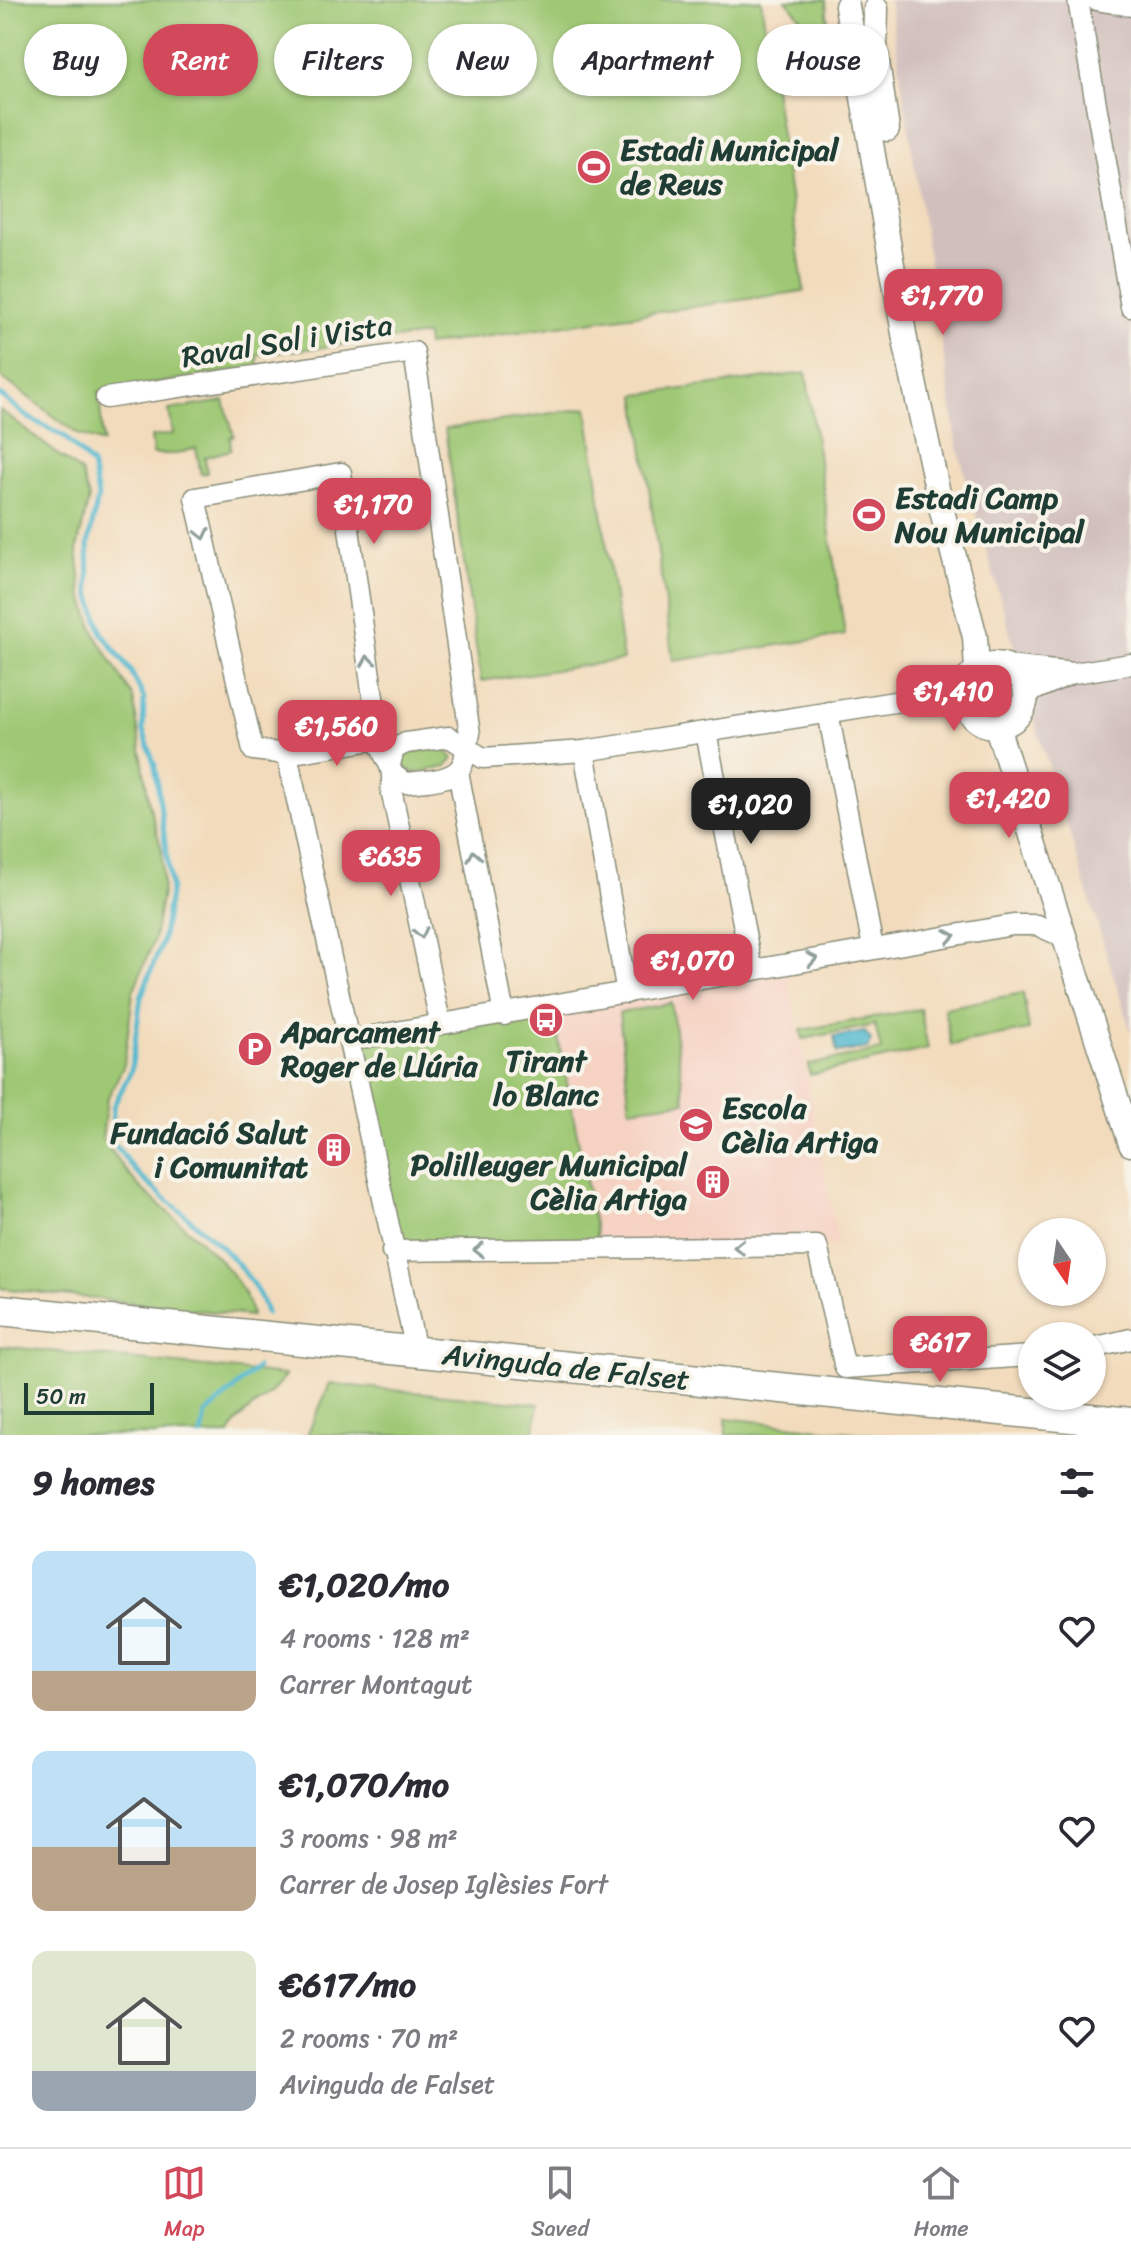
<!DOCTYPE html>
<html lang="en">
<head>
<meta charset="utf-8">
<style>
	body { margin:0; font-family:Sriracha,sans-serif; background:#f7f7f7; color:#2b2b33; height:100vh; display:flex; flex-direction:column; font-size:30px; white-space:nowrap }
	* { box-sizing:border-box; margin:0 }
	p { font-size:26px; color:#7c7c81 }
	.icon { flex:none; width:44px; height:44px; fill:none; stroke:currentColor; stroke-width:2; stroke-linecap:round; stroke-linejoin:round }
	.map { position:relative; height:1435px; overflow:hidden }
	.panel { display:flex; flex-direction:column; background:#fff; flex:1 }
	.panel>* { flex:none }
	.hud { position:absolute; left:24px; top:24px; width:1084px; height:72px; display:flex; gap:16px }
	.needle { width:52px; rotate:167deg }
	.controls { position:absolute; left:1018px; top:1218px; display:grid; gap:16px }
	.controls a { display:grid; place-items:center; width:88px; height:88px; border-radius:50%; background:#fff; box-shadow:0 2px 6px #0004; font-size:40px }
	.scale { position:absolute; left:24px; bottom:20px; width:130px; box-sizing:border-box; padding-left:8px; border:4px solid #1f3d34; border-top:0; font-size:22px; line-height:28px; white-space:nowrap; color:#1f3d34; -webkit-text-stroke:6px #f7f3e8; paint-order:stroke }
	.price { position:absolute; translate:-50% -68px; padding:0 18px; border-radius:16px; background:#d1495b; color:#fff; font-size:26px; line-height:52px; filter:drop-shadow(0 2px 4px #0008) }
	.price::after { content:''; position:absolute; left:50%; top:48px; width:24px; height:18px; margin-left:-12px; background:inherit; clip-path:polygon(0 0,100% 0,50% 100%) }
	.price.on { background:#222; color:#fff }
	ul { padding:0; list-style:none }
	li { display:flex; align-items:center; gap:24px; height:200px; padding:0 32px }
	li span { display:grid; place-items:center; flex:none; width:224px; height:160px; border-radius:16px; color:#555 }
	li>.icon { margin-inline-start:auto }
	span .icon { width:96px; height:96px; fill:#fffc; stroke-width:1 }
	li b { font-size:34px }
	h2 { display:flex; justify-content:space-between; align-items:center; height:96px; padding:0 32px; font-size:34px }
	.pill { padding:0 28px; border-radius:36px; background:#fff; box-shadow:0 2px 6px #0004; font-size:28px; line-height:72px }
	.pill.on { background:#d1495b; color:#fff }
	.dock { display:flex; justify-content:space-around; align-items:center; height:112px; border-top:2px solid #e1e1e2; background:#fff; font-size:22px; color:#7c7c81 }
	.dock a { display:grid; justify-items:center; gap:4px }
	.dock .on { color:#d1495b }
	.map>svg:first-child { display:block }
</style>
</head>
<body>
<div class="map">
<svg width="1131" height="1435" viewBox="0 0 1131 1435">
	<rect width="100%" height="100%" fill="#f7f3e8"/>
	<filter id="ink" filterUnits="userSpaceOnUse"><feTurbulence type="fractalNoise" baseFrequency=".0125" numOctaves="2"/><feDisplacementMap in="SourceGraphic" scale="16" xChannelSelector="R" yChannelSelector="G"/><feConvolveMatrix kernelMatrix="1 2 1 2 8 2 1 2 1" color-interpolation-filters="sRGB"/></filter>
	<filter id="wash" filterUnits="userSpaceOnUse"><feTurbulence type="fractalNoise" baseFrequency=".006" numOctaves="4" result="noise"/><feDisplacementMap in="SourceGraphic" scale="32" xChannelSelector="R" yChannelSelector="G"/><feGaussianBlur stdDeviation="1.8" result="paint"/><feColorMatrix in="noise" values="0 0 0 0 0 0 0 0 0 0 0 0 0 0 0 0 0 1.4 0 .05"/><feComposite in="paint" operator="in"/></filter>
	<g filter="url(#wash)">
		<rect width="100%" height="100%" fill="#f2dbbc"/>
		<!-- built -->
		<polygon fill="#f6d2c3" points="786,963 838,1245 599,1248 552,1005"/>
		<!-- industrial -->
		<polygon fill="#d1bfbd" points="889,0 1131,0 1131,1032 1037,729 958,449"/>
		<!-- green -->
		<g fill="#9fc874" stroke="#5f8254" stroke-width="2">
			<polygon points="0,0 761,0 804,291 427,345 426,335 257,355 258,367 99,392 103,443 79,435 0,376"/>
			<polygon points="786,0 826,0 829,39 808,26"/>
			<polygon points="806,373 845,635 673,661 636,395"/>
			<polygon points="224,401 234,436 230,437 231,450 205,457 207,473 201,474 196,448 176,454 153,454 151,437 173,434 169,410"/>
			<polygon points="587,408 623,660 481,681 445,429"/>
			<path d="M0 410 81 472 89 498 77 549 82 593 95 634 133 697 149 803 162 851 163 887 154 940 133 992 124 1065 107 1099 102 1138C114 1154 126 1173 140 1187 172 1219 248 1271 251 1316L0 1288Z"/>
			<polygon points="442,747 453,758 446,767 415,773 403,767 404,758 412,752"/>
			<polygon points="1023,993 1029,1030 951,1045 944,1008"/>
			<polygon points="671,1003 685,1102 630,1109 619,1013"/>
			<polygon points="552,1005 599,1248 392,1251 350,1040"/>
			<polygon points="920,1009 928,1049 810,1075 808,1065 881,1050 875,1025 803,1039 801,1030"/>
			<path d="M0 1346 285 1375C272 1400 237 1411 230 1435H0Z"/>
			<polygon points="330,1384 539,1404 533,1435 307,1435"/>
			<polygon points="726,1418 875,1435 726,1435"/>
		</g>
		<!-- water -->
		<polygon fill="#52b9d0" stroke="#387b82" stroke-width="2" points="865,1032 871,1040 868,1048 837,1053 834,1037"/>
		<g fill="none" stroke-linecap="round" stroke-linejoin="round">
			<!-- stream -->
			<g stroke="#52b9d0" stroke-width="5">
				<path d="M0 395 29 418 64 436 92 465 98 497 88 544 89 590 102 633 130 670 144 698 143 730 155 766 171 887 162 942 141 997 131 1071 113 1107 112 1141C122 1153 131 1168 143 1179 181 1215 253 1261 266 1313"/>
				<polyline points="201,1435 205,1415 257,1368"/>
			</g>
		</g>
	</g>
	<g filter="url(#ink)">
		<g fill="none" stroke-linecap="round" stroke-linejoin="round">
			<!-- minor casing -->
			<g stroke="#888c78" stroke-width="23">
				<g id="minor">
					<polyline points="1078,0 1131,307"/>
					<polyline points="1096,0 1131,6"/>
					<path d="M106 398 414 352 470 734C465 744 467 750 464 760 459 782 423 781 405 783L394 775"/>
					<polyline points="1007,666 1074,673 1131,664"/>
					<polyline points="1026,694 1070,674"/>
					<polyline points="828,712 873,948"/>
					<polyline points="706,732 752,969"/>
					<path d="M379 739 287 754 253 750 195 498 341 473 379 739C383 762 396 762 391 789L440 1022"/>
					<polyline points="584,751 627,993"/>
					<polyline points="287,754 416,1351"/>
					<polyline points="391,761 394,749 406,743 449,737 483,758 584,751 964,691"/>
					<polyline points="458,771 504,1015"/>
					<polyline points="350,1040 1013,925 1037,925 1066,938"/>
					<polyline points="392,1251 817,1246 845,1368 1032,1356"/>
					<polyline points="1092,1348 1131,1339"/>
				</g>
			</g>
			<!-- tertiary casing -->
			<g stroke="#888c78" stroke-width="27">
				<g id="tertiary">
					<polyline points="847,6 906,345 941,507 975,637 977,670"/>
					<polyline points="876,9 875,48 887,129"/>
					<circle cx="995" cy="695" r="31"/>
					<polyline points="997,727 1131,1144"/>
				</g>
			</g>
			<!-- primary casing -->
			<g stroke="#888c78" stroke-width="33">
				<polyline id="primary" points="0,1310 1131,1423"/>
			</g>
			<!-- minor -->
			<use href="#minor" stroke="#fff" stroke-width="20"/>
			<!-- tertiary -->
			<use href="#tertiary" stroke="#fff" stroke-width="24"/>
			<!-- primary -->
			<use href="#primary" stroke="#fff" stroke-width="30"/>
		</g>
		<!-- one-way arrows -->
		<defs><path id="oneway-chevron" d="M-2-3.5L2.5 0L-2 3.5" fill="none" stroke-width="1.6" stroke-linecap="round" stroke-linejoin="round" transform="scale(2)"/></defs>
		<g stroke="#8f9e9a">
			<use href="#oneway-chevron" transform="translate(203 534) rotate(77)"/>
			<use href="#oneway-chevron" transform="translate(368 661) rotate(-98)"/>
			<use href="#oneway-chevron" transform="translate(474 856) rotate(-101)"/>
			<use href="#oneway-chevron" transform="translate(421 933) rotate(78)"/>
			<use href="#oneway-chevron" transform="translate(950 936) rotate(-10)"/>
			<use href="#oneway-chevron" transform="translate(812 959) rotate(-10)"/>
			<use href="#oneway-chevron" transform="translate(739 1247) rotate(179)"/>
			<use href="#oneway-chevron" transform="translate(479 1250) rotate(179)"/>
		</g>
	</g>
	<!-- icons -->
	<defs>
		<g id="stadium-disc" transform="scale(1.8)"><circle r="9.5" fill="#d1495b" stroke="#f7f3e8"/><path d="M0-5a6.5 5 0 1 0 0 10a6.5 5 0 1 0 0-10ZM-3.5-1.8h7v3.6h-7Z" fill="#fff"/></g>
		<g id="bus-disc" transform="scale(1.8)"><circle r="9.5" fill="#d1495b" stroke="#f7f3e8"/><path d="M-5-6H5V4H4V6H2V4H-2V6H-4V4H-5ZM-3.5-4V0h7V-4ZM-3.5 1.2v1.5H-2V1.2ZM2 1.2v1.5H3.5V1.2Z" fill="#fff"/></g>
		<g id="parking-disc" transform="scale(1.8)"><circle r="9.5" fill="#d1495b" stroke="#f7f3e8"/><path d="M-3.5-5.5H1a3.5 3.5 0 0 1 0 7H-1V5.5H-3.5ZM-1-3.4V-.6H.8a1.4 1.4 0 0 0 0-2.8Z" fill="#fff"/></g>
		<g id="school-disc" transform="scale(1.8)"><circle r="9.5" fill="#d1495b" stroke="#f7f3e8"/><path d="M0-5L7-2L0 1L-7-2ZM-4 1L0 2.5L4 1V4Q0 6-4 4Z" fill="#fff"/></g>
		<g id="building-disc" transform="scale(1.8)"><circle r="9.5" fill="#d1495b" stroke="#f7f3e8"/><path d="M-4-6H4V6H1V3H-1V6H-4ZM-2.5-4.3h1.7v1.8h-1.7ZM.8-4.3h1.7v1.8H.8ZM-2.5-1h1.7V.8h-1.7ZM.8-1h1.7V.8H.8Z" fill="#fff"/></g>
	</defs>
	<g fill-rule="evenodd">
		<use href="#stadium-disc" x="594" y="167"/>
		<use href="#stadium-disc" x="869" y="515"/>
		<use href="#bus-disc" x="546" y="1020"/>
		<use href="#parking-disc" x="255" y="1049"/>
		<use href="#school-disc" x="696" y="1125"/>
		<use href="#building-disc" x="334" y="1150"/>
		<use href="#building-disc" x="713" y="1182"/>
	</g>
	<g text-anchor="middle" stroke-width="8" stroke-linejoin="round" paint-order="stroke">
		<!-- poi labels -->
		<g font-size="30" font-weight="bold" fill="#1f3d34" stroke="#f7f3e8" text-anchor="start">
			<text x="620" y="160">Estadi Municipal<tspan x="620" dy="34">de Reus</tspan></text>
			<text x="895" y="508">Estadi Camp<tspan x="895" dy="34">Nou Municipal</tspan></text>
			<text x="281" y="1042">Aparcament<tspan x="281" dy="34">Roger de Llúria</tspan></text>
			<text x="546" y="1071" text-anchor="middle">Tirant<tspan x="546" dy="34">lo Blanc</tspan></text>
			<text x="722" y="1118">Escola<tspan x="722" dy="34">Cèlia Artiga</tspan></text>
			<text x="308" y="1143" text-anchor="end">Fundació Salut<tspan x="308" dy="34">i Comunitat</tspan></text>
			<text x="687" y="1175" text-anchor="end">Polilleuger Municipal<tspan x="687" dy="34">Cèlia Artiga</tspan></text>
		</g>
		<!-- street labels -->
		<g font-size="30" fill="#1f3d34" stroke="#f7f3e8">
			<text transform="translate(287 341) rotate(-9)" y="10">Raval Sol i Vista</text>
			<text transform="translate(566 1367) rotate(6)" y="10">Avinguda de Falset</text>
		</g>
	</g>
</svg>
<div class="controls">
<a><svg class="needle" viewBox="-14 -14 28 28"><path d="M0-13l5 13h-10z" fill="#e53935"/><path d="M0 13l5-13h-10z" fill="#7c7c81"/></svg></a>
<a><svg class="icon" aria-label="layers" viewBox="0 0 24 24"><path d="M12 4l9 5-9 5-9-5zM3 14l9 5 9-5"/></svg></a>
</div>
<div class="scale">50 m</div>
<b class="price" style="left:943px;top:337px">€1,770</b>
<b class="price" style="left:374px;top:546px">€1,170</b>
<b class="price" style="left:954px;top:733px">€1,410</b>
<b class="price" style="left:337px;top:768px">€1,560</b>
<b class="price" style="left:1009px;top:840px">€1,420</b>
<b class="price on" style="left:751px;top:846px">€1,020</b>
<b class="price" style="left:391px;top:898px">€635</b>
<b class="price" style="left:693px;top:1002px">€1,070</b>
<b class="price" style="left:940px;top:1384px">€617</b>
<div class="hud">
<a class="pill">Buy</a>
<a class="pill on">Rent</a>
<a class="pill">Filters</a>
<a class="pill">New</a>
<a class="pill">Apartment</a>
<a class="pill">House</a>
</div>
</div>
<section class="panel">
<h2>9 homes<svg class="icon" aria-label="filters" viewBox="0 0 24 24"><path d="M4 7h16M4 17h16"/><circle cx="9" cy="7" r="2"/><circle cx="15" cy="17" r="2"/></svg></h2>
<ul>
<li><span style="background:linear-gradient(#bfe0f5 75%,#b9a48a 0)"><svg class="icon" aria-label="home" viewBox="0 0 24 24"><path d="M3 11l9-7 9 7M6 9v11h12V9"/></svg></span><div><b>€1,020/mo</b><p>4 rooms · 128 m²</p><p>Carrer Montagut</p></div><svg class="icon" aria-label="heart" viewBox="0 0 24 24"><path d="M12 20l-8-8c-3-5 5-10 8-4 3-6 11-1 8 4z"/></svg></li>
<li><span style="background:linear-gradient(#bfe0f5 60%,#b9a48a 0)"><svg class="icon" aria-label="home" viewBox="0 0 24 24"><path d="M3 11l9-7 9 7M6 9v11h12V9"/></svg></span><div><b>€1,070/mo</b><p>3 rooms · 98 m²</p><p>Carrer de Josep Iglèsies Fort</p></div><svg class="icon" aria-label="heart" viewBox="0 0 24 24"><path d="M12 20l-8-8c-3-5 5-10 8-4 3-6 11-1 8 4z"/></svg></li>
<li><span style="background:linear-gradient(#dfe7d0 75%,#9aa5b1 0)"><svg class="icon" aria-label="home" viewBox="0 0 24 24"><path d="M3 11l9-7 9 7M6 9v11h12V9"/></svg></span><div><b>€617/mo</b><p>2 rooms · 70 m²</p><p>Avinguda de Falset</p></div><svg class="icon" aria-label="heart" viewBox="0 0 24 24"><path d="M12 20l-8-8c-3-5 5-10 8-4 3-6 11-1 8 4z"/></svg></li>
</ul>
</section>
<nav class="dock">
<a class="on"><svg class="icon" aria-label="map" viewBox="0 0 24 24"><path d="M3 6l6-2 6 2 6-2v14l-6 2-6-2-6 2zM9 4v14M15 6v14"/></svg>Map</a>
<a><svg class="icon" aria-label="saved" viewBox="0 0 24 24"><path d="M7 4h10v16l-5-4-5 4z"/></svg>Saved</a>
<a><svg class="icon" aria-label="home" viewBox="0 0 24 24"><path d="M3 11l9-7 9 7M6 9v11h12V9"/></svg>Home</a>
</nav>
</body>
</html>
